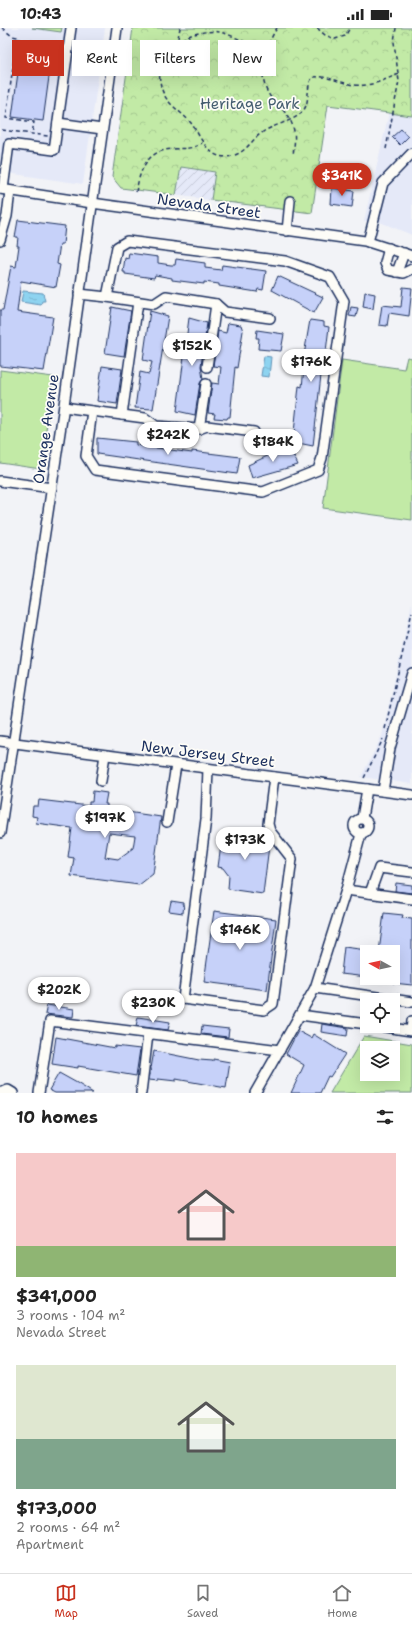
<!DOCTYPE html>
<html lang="en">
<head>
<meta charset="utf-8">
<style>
	body { margin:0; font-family:"Shantell Sans",sans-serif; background:#f2f2f2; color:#222; height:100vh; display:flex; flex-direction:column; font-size:15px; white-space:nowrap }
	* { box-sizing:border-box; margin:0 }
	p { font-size:13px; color:#767676 }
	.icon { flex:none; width:22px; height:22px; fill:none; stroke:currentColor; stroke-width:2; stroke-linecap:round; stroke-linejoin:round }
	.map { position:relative; height:1065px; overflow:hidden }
	.panel { display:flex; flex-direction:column; background:#fff; flex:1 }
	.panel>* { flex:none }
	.banner { position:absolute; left:12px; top:12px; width:388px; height:36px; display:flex; gap:8px }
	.needle { width:26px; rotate:278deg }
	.buttons { position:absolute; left:360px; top:917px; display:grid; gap:8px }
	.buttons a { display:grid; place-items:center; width:40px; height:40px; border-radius:0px; background:#fff; box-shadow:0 4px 16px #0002; font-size:20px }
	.price { position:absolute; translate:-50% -34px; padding:0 9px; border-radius:14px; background:#fff; color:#222; font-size:13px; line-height:26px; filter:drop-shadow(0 1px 2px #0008) }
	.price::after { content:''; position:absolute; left:50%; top:24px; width:12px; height:9px; margin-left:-6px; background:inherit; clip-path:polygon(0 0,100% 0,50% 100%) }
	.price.current { background:#c8321e; color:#fff }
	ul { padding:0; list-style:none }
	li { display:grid; align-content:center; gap:8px; height:212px; padding:0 16px }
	li span { display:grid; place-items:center; height:124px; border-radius:0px; color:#555 }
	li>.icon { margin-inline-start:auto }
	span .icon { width:72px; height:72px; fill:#fffc; stroke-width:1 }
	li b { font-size:17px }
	h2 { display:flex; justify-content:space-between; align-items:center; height:48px; padding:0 16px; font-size:17px }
	.tag { padding:0 14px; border-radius:0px; background:#fff; box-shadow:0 4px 16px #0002; font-size:14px; line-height:36px }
	.tag.current { background:#c8321e; color:#fff }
	.status { display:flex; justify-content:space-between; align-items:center; height:28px; padding:0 20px; background:#fff; direction:ltr }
	.status svg { height:11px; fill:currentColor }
	.tabs { display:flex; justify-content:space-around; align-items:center; height:56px; border-top:1px solid #e0e0e0; background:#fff; font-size:11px; color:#767676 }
	.tabs a { display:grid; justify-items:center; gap:2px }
	.tabs .current { color:#c8321e }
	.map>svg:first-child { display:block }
</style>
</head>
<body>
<div class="status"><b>10:43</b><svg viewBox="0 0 49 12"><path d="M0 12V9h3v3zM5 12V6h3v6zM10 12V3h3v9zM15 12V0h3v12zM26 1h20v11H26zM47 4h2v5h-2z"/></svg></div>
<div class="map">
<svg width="412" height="1065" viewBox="0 0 412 1065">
	<defs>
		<pattern id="industrial-furrows" width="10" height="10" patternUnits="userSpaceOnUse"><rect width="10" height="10" fill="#e5e9f8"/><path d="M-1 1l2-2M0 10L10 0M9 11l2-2" fill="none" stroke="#c4c8d7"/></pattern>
		<pattern id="park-crowns" width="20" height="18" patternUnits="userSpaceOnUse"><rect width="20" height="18" fill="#c2eaa6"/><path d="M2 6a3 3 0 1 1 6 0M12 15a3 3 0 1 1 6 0" fill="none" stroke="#a6c991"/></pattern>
		<pattern id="water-ripples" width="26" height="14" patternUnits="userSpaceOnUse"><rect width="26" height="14" fill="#8ed3f0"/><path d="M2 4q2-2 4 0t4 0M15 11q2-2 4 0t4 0" fill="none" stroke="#7ab5d0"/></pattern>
	</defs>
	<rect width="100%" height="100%" fill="#f2f3f7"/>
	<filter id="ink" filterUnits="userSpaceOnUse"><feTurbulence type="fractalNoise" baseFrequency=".025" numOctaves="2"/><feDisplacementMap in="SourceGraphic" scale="8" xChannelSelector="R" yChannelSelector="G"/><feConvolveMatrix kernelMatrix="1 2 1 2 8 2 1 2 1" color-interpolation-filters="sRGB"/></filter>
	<g filter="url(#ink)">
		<!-- built -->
		<g fill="#e5e9f8">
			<polygon points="0,0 105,0 83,156 0,144"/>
			<polygon points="389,85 412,88 412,207 380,194 364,193"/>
			<polygon points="412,575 412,756 361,749 382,708"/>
		</g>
		<!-- industrial -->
		<polygon fill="url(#industrial-furrows)" points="181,139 215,144 211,172 176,167"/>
		<!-- grass -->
		<g fill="#c2eaa6" stroke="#6e8c82" fill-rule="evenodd">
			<polygon points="407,329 412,330 412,492 323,480 342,332 404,341"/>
			<polygon points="0,342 53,349 41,441 0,435"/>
			<path d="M364 1008 412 1016V1065H330ZM367 1020H393V1046H367Z"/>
		</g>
		<!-- park -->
		<g fill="url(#park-crowns)" stroke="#6e8c82">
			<polygon points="32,0 62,0 61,4"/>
			<polygon points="133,0 412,0 412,88 328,77 312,185 211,172 215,144 181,139 176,167 121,160 112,149"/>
		</g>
		<!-- water -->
		<g fill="url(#water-ripples)" stroke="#6091b6">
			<polygon points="23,263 43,265 45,273 42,273 41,277 21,274"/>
			<polygon points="264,328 271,329 269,349 261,348"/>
		</g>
		<!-- building -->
		<g fill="#c6d1f9" stroke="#1b2f5e" fill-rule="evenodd">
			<polygon points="22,15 53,19 43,93 12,89"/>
			<polygon points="401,101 408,109 400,117 392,109"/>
			<polygon points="321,141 331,142 329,153 319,152"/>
			<polygon points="332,160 354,163 352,179 331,176"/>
			<polygon points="18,192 65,198 63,216 60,216 57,236 60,237 56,259 21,253 17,284 53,289 44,343 0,338 0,282 3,282 11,238 16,239 19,218 17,218 18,209 15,209"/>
			<polygon points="129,225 158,229 158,235 171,237 175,237 176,231 205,235 205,240 221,242 222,237 266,243 263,262 258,261 257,264 219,258 219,256 204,254 204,256 172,252 172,250 155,247 154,250 125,246 125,244 123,244 125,230 128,231"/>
			<polygon points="278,248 323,269 314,285 272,262"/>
			<polygon points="403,259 412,260 409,288 389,285 387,298 379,297 382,277 401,279"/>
			<polygon points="365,264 375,266 373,281 363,279"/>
			<polygon points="112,279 131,283 124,328 105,325"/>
			<polygon points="351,279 358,280 356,289 349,288"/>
			<polygon points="150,283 168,288 153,381 135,380 140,344 149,346 152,334 143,332"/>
			<polygon points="189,290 207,295 201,338 203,351 200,355 195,387 177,383"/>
			<polygon points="310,292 324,294 324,298 329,299 323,348 321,347 313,418 293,414 299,358 302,359 304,340 302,340 303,333"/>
			<polygon points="228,295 241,297 243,303 237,340 235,339 230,389 228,389 227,391 214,390 215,386 208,385 212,355 219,356 221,339 213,338 218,303 226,305"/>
			<polygon points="257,302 284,306 281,323 258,321 259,310 256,310"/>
			<polygon points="102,338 122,341 117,376 97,373"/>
			<polygon points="97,410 136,414 136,417 192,425 192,423 240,429 237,446 97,426"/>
			<polygon points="289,418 298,437 252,450 248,437"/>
			<path d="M93 763 107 765 105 776H107V781L161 789 153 846 139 857 71 848 74 830 68 829 72 800 36 795 37 789 32 788 33 778H38L39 772 89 778V774H92ZM109 805 135 808 133 820 118 831 105 829Z"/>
			<polygon points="223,803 263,809 265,807 272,815 269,818 263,866 228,861 229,848 223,840 218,839"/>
			<polygon points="396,855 412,857 412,865 395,863"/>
			<polygon points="171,873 184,875 183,885 169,883"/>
			<polygon points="214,883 276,891 267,962 204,954"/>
			<polygon points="384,885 403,887 402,890 412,891 412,957 393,955 393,924 379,924"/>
			<polygon points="344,919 367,922 367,949 341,946"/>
			<polygon points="47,977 74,981 73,989 45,986"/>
			<polygon points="138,989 170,994 168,1002 136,998"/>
			<polygon points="322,996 348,1000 347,1008 321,1004"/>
			<polygon points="202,998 229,1001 228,1009 201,1006"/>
			<polygon points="298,1003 311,1010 313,1006 345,1026 330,1049 328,1048 320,1065 291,1065 304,1037 286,1026"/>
			<polygon points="56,1009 115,1020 115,1018 140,1021 136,1048 78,1038 78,1040 52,1036"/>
			<polygon points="154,1023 199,1032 213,1033 213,1031 230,1034 226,1060 176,1051 176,1053 158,1051 158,1053 149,1052"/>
			<polygon points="59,1045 77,1055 93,1065 55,1065 49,1062"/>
		</g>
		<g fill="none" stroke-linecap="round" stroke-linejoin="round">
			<!-- minor casing -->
			<g stroke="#1b2f5e" stroke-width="12">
				<g id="minor">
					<polyline points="58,95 102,101"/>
					<polyline points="0,161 92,175 365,213 412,228"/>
					<polyline points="3,161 9,116 54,122 71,0"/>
					<polyline points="287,203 290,173"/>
					<polyline points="0,212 7,188 10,163"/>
					<polyline points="368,214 383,155 412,125"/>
					<polyline points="389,220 385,235 388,242 404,245 412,241"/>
					<polyline points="397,244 404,225"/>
					<polyline points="107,269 154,276 166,268 216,276 225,284 270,290"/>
					<polyline points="207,339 216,276"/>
					<polyline points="64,379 92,383 86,428 95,442 263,464 318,442 322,430 344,273 330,249 285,233 127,213 117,219 107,269 79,266"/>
					<polyline points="92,383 145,390 156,398 199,401 207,398 254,404"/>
					<polyline points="122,387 138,274"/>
					<polyline points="199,401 206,356"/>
					<polyline points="0,453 52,460"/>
					<polyline points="0,713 412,767"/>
					<polyline points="208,741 206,791 183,971 264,982 273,976 292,831 270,803 268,796 274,749"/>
					<polyline points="101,753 105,727"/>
					<polyline points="383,763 390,720 412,645"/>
					<polyline points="362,790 367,761"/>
					<circle cx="361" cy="798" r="7"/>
					<polyline points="167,794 176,737"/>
					<polyline points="0,805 63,384 117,0"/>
					<polyline points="346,862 412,871"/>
					<polyline points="370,865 379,840 412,844"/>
					<polyline points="315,960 412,974"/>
					<polyline points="300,987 367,996"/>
					<polyline points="379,998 411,1003 412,993"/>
					<polyline points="1,1065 8,1062 13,1065"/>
					<polyline points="39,1065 50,993 280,1022"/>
					<polyline points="141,1065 148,1006"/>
					<polyline points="255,1065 315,960 346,862 361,806"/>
				</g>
			</g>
			<!-- path -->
			<g stroke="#1b2f5e" stroke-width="1.5" stroke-dasharray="4 3" stroke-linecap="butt">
				<polyline points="2,0 12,8 17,9 6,90 34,94 32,106"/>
				<path d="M277 0C264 20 255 52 273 72 281 80 290 88 293 99 296 108 294 119 293 127"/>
				<polyline points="317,0 325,7 335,11 345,8 350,0"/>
				<polyline points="178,10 180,0"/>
				<polyline points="17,11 60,16"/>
				<path d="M265 22C250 18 236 8 220 4 187 0 152 22 161 58 165 76 180 82 191 95 202 110 209 136 235 127 247 123 253 110 263 104 274 96 294 94 303 83 311 73 305 58 313 49 327 47 340 55 354 57 370 59 384 52 399 46"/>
				<polyline points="2,102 48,108"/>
				<polyline points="386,121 399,53 394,14 396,0"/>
				<path d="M136 164C140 142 146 123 172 121 184 120 191 122 202 115"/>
				<polyline points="385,701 412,584"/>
				<polyline points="364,750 383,711"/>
			</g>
			<!-- minor -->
			<use href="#minor" stroke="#fdfcf7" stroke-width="9"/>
		</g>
	</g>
	<g text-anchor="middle" stroke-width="3.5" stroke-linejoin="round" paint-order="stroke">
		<!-- park labels -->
		<g font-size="15" fill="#455e70" stroke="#fdfcf7">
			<text x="250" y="81">Heritage Park</text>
		</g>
		<!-- street labels -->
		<g font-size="15" fill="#1b2f5e" stroke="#fdfcf7">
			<text transform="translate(209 178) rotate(8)" y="5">Nevada Street</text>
			<text transform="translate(46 401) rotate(-82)" y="5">Orange Avenue</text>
			<text transform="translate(208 726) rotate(7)" y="5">New Jersey Street</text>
		</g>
	</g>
</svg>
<div class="buttons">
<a><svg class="needle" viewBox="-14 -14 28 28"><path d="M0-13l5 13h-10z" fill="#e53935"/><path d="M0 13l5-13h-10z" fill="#767676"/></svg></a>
<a><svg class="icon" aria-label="locate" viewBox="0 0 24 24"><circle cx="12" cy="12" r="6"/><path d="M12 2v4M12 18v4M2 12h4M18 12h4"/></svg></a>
<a><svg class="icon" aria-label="layers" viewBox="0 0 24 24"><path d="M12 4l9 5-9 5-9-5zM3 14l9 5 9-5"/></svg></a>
</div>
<b class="price current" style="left:342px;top:169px">$341K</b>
<b class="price" style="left:192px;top:339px">$152K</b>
<b class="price" style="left:311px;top:355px">$176K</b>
<b class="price" style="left:168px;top:428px">$242K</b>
<b class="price" style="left:273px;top:435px">$184K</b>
<b class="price" style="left:105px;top:811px">$197K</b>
<b class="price" style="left:245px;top:833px">$173K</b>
<b class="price" style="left:240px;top:923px">$146K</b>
<b class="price" style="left:59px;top:983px">$202K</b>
<b class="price" style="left:153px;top:996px">$230K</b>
<div class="banner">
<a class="tag current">Buy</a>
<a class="tag">Rent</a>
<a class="tag">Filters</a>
<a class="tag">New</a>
</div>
</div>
<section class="panel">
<h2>10 homes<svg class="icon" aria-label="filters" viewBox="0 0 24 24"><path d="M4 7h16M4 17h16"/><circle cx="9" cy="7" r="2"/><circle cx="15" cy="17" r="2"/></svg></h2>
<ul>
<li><span style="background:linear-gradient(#f6c9c9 75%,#8fb573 0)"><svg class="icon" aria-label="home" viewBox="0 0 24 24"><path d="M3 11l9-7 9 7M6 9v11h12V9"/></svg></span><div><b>$341,000</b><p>3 rooms · 104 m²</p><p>Nevada Street</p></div></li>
<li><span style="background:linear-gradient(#dfe7d0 60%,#7fa58c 0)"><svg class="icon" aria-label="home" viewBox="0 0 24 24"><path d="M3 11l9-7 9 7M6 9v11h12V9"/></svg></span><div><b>$173,000</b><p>2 rooms · 64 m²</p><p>Apartment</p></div></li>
</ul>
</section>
<nav class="tabs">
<a class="current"><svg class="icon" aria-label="map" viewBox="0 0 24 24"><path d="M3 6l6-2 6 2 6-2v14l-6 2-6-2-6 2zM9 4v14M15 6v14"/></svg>Map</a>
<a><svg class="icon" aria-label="saved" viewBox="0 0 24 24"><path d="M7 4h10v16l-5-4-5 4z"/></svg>Saved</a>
<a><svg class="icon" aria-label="home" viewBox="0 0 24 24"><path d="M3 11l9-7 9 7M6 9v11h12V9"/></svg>Home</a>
</nav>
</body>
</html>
